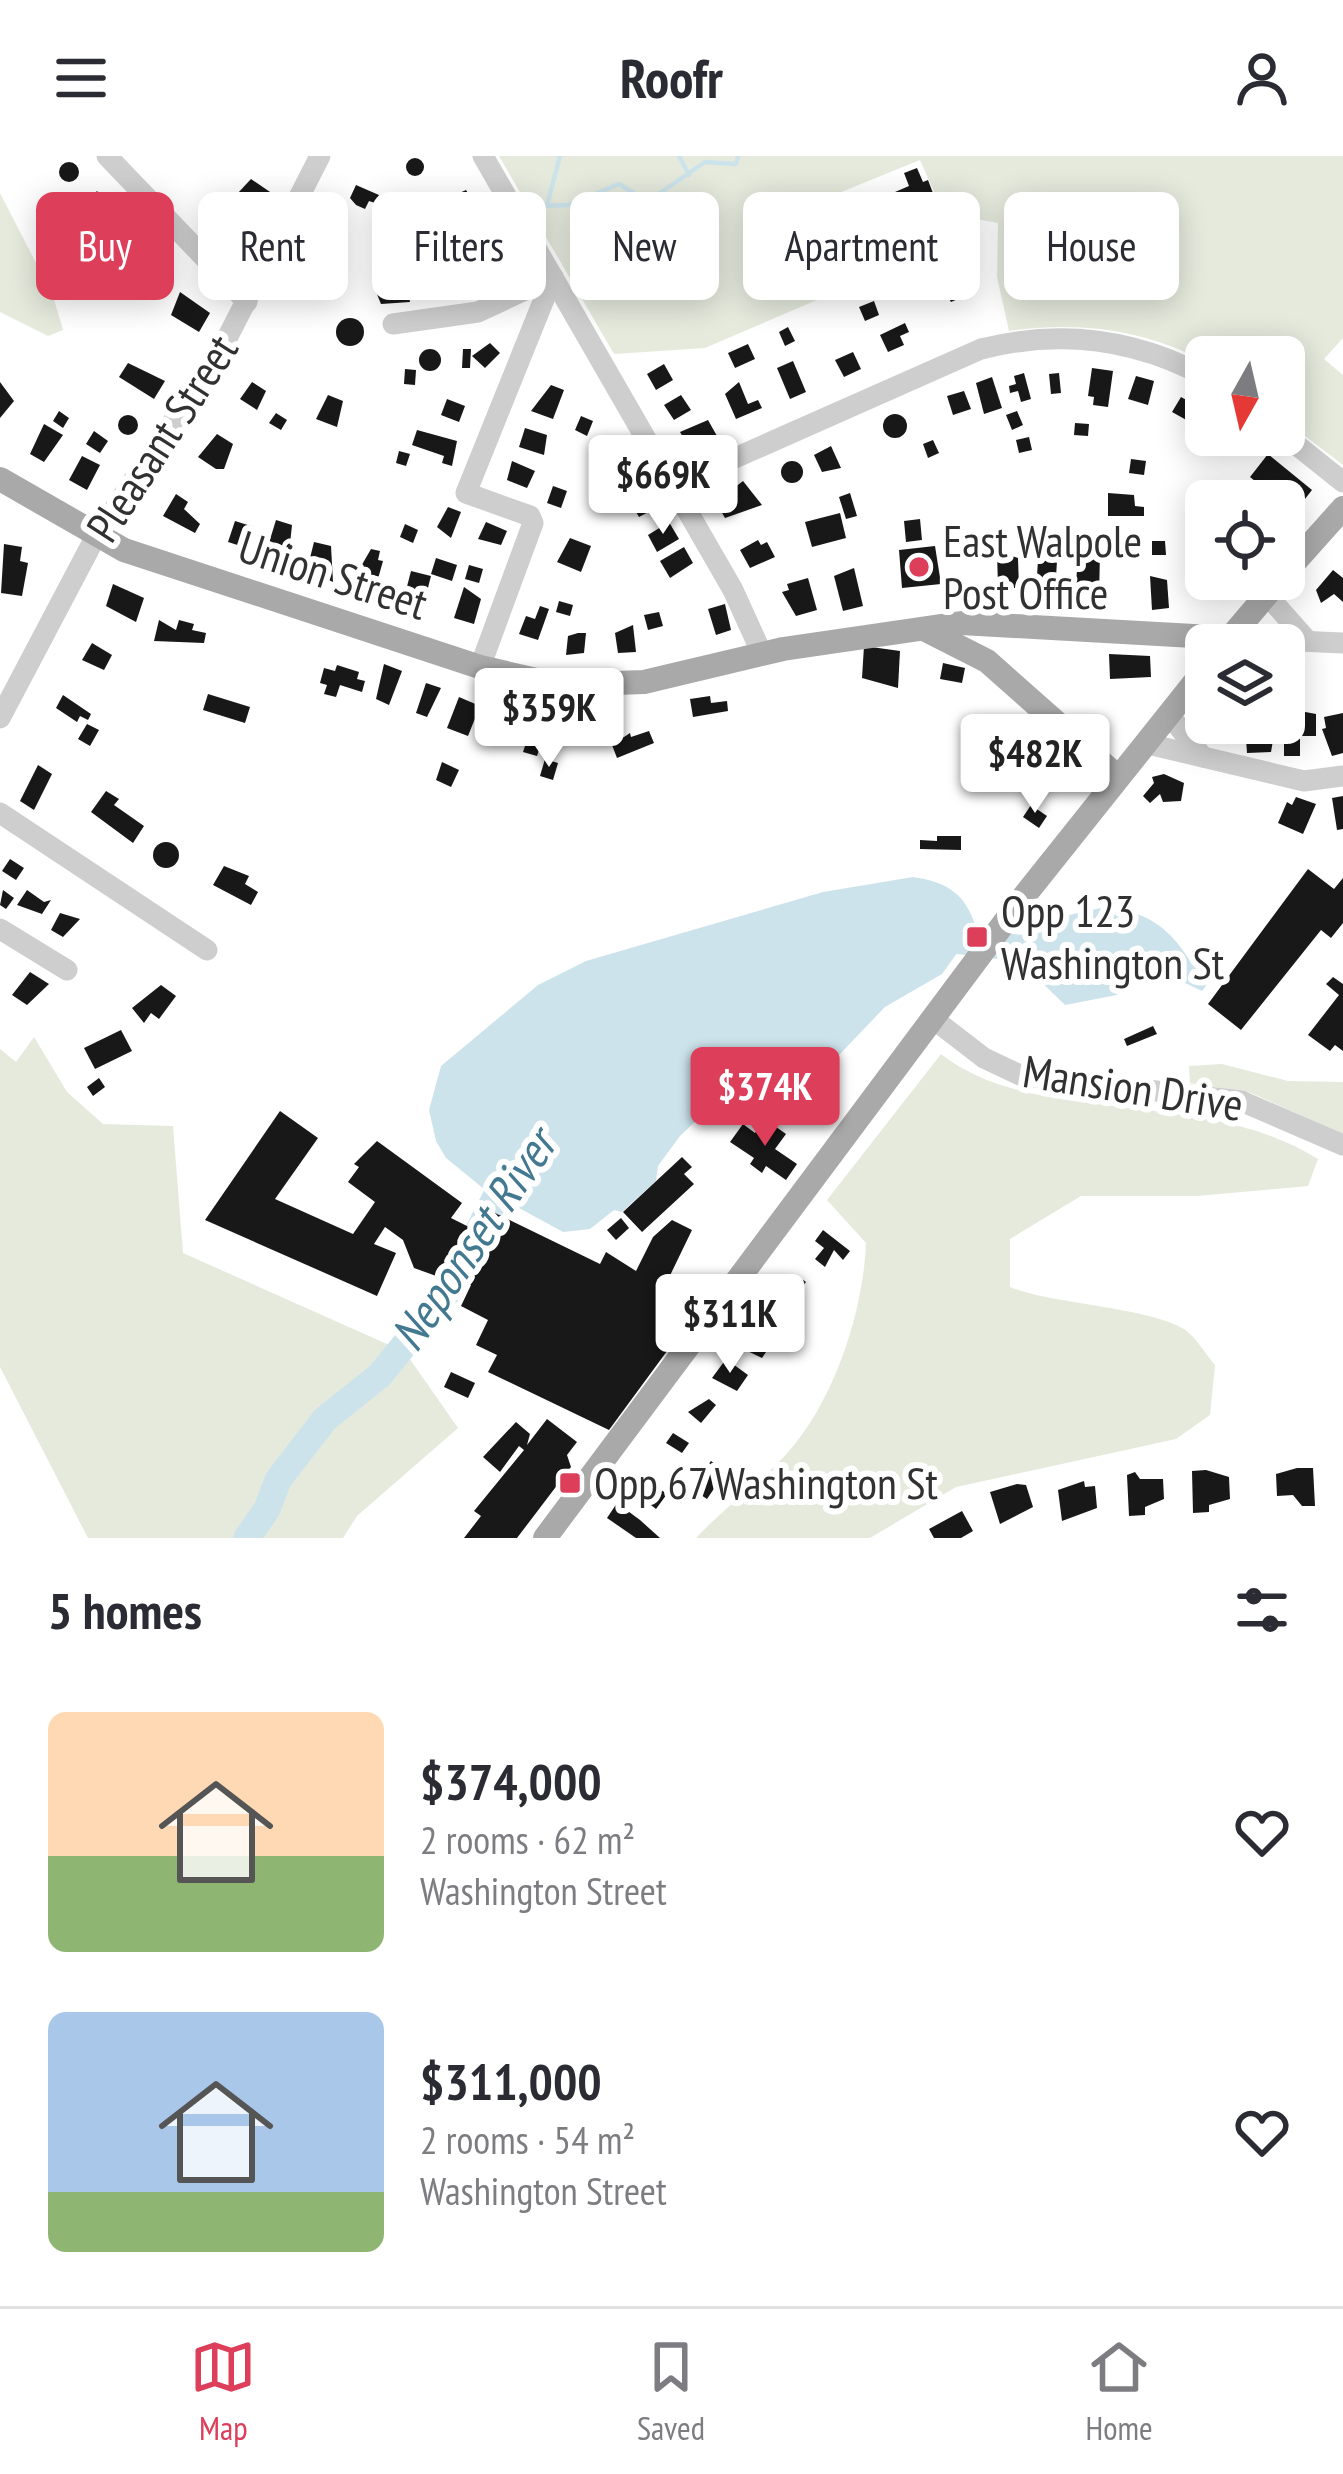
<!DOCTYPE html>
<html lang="en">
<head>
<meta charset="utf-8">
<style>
	body { margin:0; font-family:"PT Sans Narrow",sans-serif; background:#f2f2f3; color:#2b2b33; height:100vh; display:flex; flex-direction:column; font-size:45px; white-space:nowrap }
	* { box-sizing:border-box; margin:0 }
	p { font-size:39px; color:#7c7c81 }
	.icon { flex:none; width:66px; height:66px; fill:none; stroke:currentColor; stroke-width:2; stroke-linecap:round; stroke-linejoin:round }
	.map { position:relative; height:1382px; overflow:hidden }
	.sheet { display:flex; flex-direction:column; background:#fff; flex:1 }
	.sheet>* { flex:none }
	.top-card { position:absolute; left:36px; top:36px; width:1272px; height:108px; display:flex; gap:24px }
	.needle { width:78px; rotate:188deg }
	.fabs { position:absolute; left:1185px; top:180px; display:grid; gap:24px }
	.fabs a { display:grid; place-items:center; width:120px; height:120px; border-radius:18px; background:#fff; box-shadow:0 6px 30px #0003; font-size:60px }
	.price { position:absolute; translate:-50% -102px; padding:0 27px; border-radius:12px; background:#fff; color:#222; font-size:39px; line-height:78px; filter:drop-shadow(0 3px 6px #0008) }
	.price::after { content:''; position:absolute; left:50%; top:72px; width:36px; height:27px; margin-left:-18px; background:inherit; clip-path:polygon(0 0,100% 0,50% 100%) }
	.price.selected { background:#dd3e5a; color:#fff }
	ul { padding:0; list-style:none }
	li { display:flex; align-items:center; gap:36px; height:300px; padding:0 48px }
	li span { display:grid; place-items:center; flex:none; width:336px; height:240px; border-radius:18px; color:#555 }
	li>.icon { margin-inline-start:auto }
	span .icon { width:144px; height:144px; fill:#fffc; stroke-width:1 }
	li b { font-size:51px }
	h2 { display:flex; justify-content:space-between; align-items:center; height:144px; padding:0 48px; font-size:51px }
	.tag { padding:0 42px; border-radius:18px; background:#fff; box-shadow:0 6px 30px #0003; font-size:42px; line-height:108px }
	.tag.selected { background:#dd3e5a; color:#fff }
	header { display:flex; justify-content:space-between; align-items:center; height:156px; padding:0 48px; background:#fff; font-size:54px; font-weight:800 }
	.tab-bar { display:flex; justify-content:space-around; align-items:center; height:168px; border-top:3px solid #e1e1e2; background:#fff; font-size:33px; color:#7c7c81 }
	.tab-bar a { display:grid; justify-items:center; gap:6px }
	.tab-bar .selected { color:#dd3e5a }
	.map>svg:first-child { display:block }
</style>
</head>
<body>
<header><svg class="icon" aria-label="menu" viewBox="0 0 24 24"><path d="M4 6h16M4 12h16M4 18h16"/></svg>Roofr<svg class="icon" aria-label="person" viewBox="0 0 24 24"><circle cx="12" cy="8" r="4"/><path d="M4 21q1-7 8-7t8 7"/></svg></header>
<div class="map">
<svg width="1343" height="1382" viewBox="0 0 1343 1382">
	<rect width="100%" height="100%" fill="#fff"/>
	<!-- green -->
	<g fill="#e5eadd">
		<path d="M499 0H1343V182L1324 203 1343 219V309L1284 264V201H1206V206C1143 173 1079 165 1009 175L997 121 998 67 964 61 948 67 920 4 829 41 864 124 705 192 614 198Z"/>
		<polygon points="0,37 53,140 63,174 48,180 0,156"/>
		<polygon points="34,881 67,936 103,968 173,970 183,1097 405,1196 458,1272 357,1360 343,1382 88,1382 0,1211 0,893 16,906"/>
		<path d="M941 898C1035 972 1202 930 1318 1003L1308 1030 1197 1040H1081L1010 1083V1131C1057 1149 1148 1151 1184 1173 1196 1181 1206 1199 1215 1209L1210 1259 1176 1283 956 1331 870 1382H696C721 1355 751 1333 778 1307 831 1255 863 1160 866 1087L827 1044Z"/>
		<polygon points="1222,908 1288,925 1343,926 1343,978 1251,937 1190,927 1189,910"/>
	</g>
	<!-- water -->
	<g fill="#cde3eb">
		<path d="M913 721C947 726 965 737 976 771L942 818 885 851 839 899 778 931 706 955 680 980 658 1010 656 1025 622 1056 614 1054 590 1073 563 1076 484 1033 446 1002 436 985 429 954 441 910 538 829 586 805 823 736Z"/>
		<path d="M1110 750C1151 759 1170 772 1192 808L1217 815 1202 835 1157 814 1141 819 1117 839 1065 849 1033 818 1000 805 1032 767Z"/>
	</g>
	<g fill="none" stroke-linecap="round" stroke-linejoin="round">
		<!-- stream -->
		<g stroke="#cde3eb" stroke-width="4.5">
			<polyline points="679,0 689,19"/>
			<polyline points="547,49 560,0"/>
			<polyline points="539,50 568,49 619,28 642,42 660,37 705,6 736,8 738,0"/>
		</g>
		<!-- river -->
		<g stroke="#cde3eb" stroke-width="27">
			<polyline points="930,781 1026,793 1047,791"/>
			<polyline points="247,1382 267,1353 278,1324 325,1263 379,1220 447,1137 513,1007"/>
		</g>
	</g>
	<!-- building -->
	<g fill="#181818">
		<circle cx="415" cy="11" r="9"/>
		<circle cx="69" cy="16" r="10"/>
		<polygon points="917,12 923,26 928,24 968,129 964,131 967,139 951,146 929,108 915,69 874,84 860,51 909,30 904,17"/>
		<polygon points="251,23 273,38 261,58 237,38"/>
		<polygon points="356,29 379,39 375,47 369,45 365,53 356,49 350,42"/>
		<polygon points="466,34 474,47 452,59 444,44"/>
		<polygon points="97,35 118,61 104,76 84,49"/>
		<polygon points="434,39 439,54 420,60 414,44"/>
		<polygon points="59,60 68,69 51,81 44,74"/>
		<polygon points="242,69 253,74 241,97 219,86"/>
		<polygon points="327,74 341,81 333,99 319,93"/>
		<polygon points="139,84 165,110 155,121 146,113 133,127 116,109"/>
		<polygon points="509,92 516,103 509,112 513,118 506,123 503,116 492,122 486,113 495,108 491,102"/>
		<polygon points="423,112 428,124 417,129 412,117"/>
		<circle cx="453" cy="129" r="10"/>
		<polygon points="406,126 410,146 381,148 374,131 381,127 385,135"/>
		<polygon points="180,136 210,157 199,176 171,159"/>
		<polygon points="874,145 879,159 865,165 859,151"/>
		<circle cx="350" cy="176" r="14"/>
		<polygon points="905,167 909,176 900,180 904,189 888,196 880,179"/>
		<polygon points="788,171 795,185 785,190 779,176"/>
		<polygon points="490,187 500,197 485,212 472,200"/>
		<polygon points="748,188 755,203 735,212 728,197"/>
		<polygon points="463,193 471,193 470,212 462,212"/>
		<circle cx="430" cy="204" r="11"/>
		<polygon points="853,196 861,213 844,221 835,204"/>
		<polygon points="793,205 806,236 790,243 777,212"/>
		<polygon points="128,207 165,225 154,243 119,221"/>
		<polygon points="664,208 673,224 656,234 647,218"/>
		<polygon points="1092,212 1113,215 1108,251 1093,249 1094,241 1088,240"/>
		<polygon points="405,213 416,214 415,229 404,228"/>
		<polygon points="1024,217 1031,243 1021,246 1018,235 1010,237 1009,230 1016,228 1014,220"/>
		<polygon points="1059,217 1061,237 1051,238 1049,218"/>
		<polygon points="1136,220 1154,225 1148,249 1128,243"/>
		<polygon points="992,221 1002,252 984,258 976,227"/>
		<polygon points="0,226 14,245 0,262"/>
		<polygon points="252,226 266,235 257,254 240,243"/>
		<polygon points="739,226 748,248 758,244 762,252 736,263 725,238"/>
		<polygon points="551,229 564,234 553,263 531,255"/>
		<polygon points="964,235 971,253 953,259 947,240"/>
		<polygon points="328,239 343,245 337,271 316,263"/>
		<polygon points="681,239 691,254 674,264 664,249"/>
		<polygon points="1181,241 1199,251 1190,266 1172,256"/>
		<polygon points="447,243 465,250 459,266 441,259"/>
		<polygon points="59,255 69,262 63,272 53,265"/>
		<polygon points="1017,255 1023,269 1012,274 1006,259"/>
		<polygon points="276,257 287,264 281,274 269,267"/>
		<circle cx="895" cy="270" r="12"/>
		<circle cx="128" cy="269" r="10"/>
		<polygon points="581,260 593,265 587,280 575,274"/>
		<polygon points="708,264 717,280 691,295 680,276"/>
		<polygon points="1075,267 1089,268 1088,280 1074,279"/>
		<polygon points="44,268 63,279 44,306 30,298"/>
		<polygon points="525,272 547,279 544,299 519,291"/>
		<polygon points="417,274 457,285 452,310 442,307 444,300 412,289"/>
		<polygon points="94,275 108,285 100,297 86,288"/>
		<polygon points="217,278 233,288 224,313 216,313 198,301"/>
		<polygon points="1211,279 1234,279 1221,299 1211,290 1217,284"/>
		<polygon points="1029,281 1032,294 1019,297 1016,284"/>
		<polygon points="933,284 939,297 928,302 923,288"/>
		<polygon points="831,290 841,312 822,316 814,299"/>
		<polygon points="623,292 632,308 608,322 599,306"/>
		<polygon points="399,295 410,298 406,310 396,307"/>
		<polygon points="1268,298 1312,334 1294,357 1250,321"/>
		<polygon points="82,300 100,309 87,334 69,324"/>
		<polygon points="1131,303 1146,305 1144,319 1129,317"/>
		<circle cx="792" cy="316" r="11"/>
		<polygon points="512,305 535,315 527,332 507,324"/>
		<polygon points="743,325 762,349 725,362 716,346"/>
		<polygon points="553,330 567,335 561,352 547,347"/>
		<polygon points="647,332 656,352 639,361 628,342"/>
		<polygon points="850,337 857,360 846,363 839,341"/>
		<polygon points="1108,337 1134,339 1135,350 1144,351 1144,360 1108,360"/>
		<polygon points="176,338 188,346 184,353 200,368 195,377 163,360"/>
		<polygon points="448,351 461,356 451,382 437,371"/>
		<polygon points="840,357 846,382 812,391 805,366"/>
		<polygon points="1203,357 1206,359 1206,381 1194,376"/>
		<polygon points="920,363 922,384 906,386 904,365"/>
		<polygon points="276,364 292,369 288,407 264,403"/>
		<polygon points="235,365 254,371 247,392 228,386"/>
		<polygon points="486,366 507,375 501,389 478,383"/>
		<polygon points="669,366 679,383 657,396 648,379"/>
		<polygon points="405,368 418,374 413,387 400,381"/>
		<polygon points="570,382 591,390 581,416 557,406"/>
		<polygon points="758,384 761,389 767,386 775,401 750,412 740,394"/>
		<polygon points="1152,385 1165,385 1166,399 1152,399"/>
		<polygon points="314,386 331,390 333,426 307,414"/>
		<polygon points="4,388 22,391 20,405 28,407 22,440 1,437"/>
		<polygon points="935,390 941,428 902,432 899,394"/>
		<polygon points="684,391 693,407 670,422 660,405"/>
		<polygon points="371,393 380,395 378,404 383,405 374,437 358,433 361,420 356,419"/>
		<polygon points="997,395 1018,402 1019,432 998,432"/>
		<polygon points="1079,395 1100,396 1099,442 1075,435"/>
		<polygon points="436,402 457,409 452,425 431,418"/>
		<polygon points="1038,404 1057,405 1055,438 1036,437"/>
		<polygon points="469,409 483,413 479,427 465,423"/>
		<polygon points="854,412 863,450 843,455 834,420"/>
		<polygon points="1333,414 1343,422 1343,446 1334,438 1321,447 1316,434"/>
		<polygon points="411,415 431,420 423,451 403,446"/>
		<polygon points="1150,420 1167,424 1169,452 1152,454"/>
		<polygon points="808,422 817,454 796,460 782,436 789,434 787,428"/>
		<polygon points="113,428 144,442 136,466 106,450"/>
		<polygon points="464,431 481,443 474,468 454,462"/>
		<polygon points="559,445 573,449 570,460 556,456"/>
		<polygon points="725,448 731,474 716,479 708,453"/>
		<polygon points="540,450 549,453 538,484 519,478 526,460 535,463"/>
		<polygon points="659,456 663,470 648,474 644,459"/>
		<polygon points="159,464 176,474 179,464 194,468 192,474 206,477 204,487 154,485"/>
		<polygon points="633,469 636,496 618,497 615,477"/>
		<polygon points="578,477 586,477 584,497 566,499 568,480"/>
		<polygon points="92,487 112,499 104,514 82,504"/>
		<polygon points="864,490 900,495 898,532 862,522"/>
		<polygon points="1109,498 1150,500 1151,521 1110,523"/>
		<polygon points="1284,498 1293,498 1294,523 1284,523"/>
		<polygon points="943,507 965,512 962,527 940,523"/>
		<polygon points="384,508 402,515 389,549 376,543"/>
		<polygon points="337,509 359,516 357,523 365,525 362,536 340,529 336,541 324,538 327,529 320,527 324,512 335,515"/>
		<polygon points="426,527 441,532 427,561 416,557"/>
		<polygon points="208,538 250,551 245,567 203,554"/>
		<polygon points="63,539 91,558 88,564 80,560 77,566 56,552"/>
		<polygon points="710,540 711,547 727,545 728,555 693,561 690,543"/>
		<polygon points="459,541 480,550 468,580 447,572"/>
		<polygon points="1284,552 1316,558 1316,580 1300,580 1300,600 1284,600"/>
		<polygon points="1343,557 1343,597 1332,600 1322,573 1326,572 1324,561"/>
		<polygon points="533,564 547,569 537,600 523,596 527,584 511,579 515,566 530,571"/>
		<polygon points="1276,567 1271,596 1247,597 1245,568"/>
		<polygon points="87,568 99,574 90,590 78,583"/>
		<polygon points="649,575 654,587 617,602 612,589 630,577 631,581"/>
		<polygon points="545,603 558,607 553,624 540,620"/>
		<polygon points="442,606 459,614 451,631 436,624"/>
		<polygon points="38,609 52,618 34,654 20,645"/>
		<polygon points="1164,618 1184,627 1181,645 1163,646 1160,638 1150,647 1143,640 1154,627 1152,621"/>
		<polygon points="106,635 119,643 114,649 144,670 133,687 91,656"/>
		<polygon points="1343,640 1343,673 1337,674 1332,642"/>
		<polygon points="1296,641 1316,648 1303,678 1278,667 1287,646 1292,649"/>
		<polygon points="1031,649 1047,660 1039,672 1023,661"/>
		<polygon points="937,680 961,680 961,694 920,693 920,684 937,685"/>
		<circle cx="166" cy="699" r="13"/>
		<polygon points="10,703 24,712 16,724 2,715"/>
		<polygon points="224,710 249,720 245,728 258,736 251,749 213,729"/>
		<polygon points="1308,713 1334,733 1343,722 1343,767 1331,782 1321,774 1241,874 1208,848"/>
		<polygon points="3,734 14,742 6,753 0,749"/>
		<polygon points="27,734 44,746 51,744 42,758 17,749"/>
		<polygon points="60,757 80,763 63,781 51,774"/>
		<polygon points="30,816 49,828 27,849 12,839"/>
		<polygon points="1333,821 1343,828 1343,895 1335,889 1330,895 1308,879 1339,839 1326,828"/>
		<polygon points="161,829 176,840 159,863 151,857 144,867 132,852"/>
		<polygon points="1153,870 1157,878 1127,890 1124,883"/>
		<polygon points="121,874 132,895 95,913 84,892"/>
		<polygon points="99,922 105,931 93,940 87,931"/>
		<polygon points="280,955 318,982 275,1043 353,1078 375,1046 348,1026 359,1011 354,1008 377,985 462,1047 451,1062 485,1079 495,1057 600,1108 606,1096 636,1115 653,1081 672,1064 692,1074 663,1134 695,1157 609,1274 488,1216 497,1199 476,1189 488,1164 461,1150 471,1129 443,1115 439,1121 414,1112 403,1084 385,1071 374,1088 396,1097 377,1140 205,1064"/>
		<polygon points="765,963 786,978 775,993 797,1008 786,1024 766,1010 762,1017 750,1008 754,1002 730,986 743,968 755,977"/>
		<polygon points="682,1001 692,1011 684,1018 694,1028 642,1076 623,1056"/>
		<polygon points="621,1062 629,1072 616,1084 607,1074"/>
		<polygon points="823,1074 850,1095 843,1104 834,1094 825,1111 815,1103 824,1092 815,1085"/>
		<polygon points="799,1121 806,1126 788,1152 773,1142 786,1123 794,1128"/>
		<polygon points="751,1169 772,1187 762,1202 737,1190"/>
		<polygon points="726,1203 748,1219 737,1235 712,1222"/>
		<polygon points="451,1216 475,1227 468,1242 444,1231"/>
		<polygon points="709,1243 716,1249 701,1267 688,1256"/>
		<polygon points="547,1263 577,1286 567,1299 571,1311 517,1382 464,1382 481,1360 474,1355 524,1294 519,1290 500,1316 483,1301 516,1266 530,1278 527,1289"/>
		<polygon points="673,1277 689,1287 682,1297 666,1287"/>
		<polygon points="711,1305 726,1315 707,1343 698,1337 703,1329 697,1326 711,1317 705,1313"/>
		<polygon points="1297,1312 1313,1312 1315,1350 1302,1350 1293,1339 1277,1340 1276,1318"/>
		<polygon points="1206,1314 1229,1321 1230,1343 1209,1349 1209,1356 1193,1357 1192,1315"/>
		<polygon points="1135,1316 1140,1323 1163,1323 1164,1343 1145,1351 1145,1359 1129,1360 1127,1319"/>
		<polygon points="1084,1325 1085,1331 1095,1330 1097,1352 1062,1365 1058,1334"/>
		<polygon points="651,1327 667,1338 656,1353 642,1342"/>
		<polygon points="1017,1328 1026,1329 1033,1351 1000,1368 990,1336"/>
		<polygon points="617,1347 640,1364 660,1382 636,1382 607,1362"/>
		<polygon points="962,1355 973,1375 961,1382 934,1382 929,1373"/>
	</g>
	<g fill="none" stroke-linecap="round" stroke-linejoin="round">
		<!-- minor -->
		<g stroke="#cecece" stroke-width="21">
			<polyline points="107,0 247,146"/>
			<polyline points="483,0 733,434 762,498"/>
			<polyline points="393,168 478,156 553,121"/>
			<polyline points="1284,279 1343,326"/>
			<path d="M674 329 981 193C1060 173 1134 182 1206 221"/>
			<polyline points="1266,438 1305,482"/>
			<polyline points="1229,482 1343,487"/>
			<polyline points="480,511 533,367 530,360 466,337 553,121"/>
			<polyline points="1170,560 1203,601"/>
			<polyline points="0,562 96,380 221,194 320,0"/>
			<polyline points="1148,588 1304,625 1343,620"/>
			<polyline points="0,657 207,794"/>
			<polyline points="0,773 67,814"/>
			<polyline points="932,862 984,902 1020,919 1241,945 1343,989"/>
		</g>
		<!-- major -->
		<g stroke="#a9a9a9" stroke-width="24">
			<polyline points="0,323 124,394 480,511 558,529 644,526 783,493 961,467 1229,482"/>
			<polyline points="1284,418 1343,352"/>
			<polyline points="924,473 987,505 1118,621"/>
			<polyline points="1224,489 1280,423"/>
			<polyline points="545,1382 1025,739 1206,512"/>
		</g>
	</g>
	<!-- markers -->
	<g fill="#dd3e5a" stroke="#fff" stroke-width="4.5">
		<circle cx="919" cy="411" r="12"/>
		<rect x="965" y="769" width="24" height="24" rx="6"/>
		<rect x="558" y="1315" width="24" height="24" rx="6"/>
	</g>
	<g text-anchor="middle" stroke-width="12" stroke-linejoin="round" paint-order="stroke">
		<!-- street labels -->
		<g font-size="45" fill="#313131" stroke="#fff">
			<text transform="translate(162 282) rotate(-57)" y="16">Pleasant Street</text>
			<text transform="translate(333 419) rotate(18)" y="16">Union Street</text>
			<text transform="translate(1133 932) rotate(9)" y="16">Mansion Drive</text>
		</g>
		<!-- poi labels -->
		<g font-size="45" fill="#313131" stroke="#fff" text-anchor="start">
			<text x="943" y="401">East Walpole<tspan x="943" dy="52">Post Office</tspan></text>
			<text x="1001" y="771">Opp 123<tspan x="1001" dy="52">Washington St</tspan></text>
			<text x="594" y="1343">Opp 67 Washington St</text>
		</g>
		<!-- water labels -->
		<g font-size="48" font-style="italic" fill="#427990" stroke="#fff">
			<text transform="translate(473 1084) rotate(-56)" y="17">Neponset River</text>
		</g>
	</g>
</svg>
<div class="fabs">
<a><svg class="needle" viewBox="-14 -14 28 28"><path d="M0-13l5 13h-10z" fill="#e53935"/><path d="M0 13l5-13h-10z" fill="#7c7c81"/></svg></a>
<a><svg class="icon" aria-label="locate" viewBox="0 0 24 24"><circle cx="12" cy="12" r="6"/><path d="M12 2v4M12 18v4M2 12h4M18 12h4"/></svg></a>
<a><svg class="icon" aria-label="layers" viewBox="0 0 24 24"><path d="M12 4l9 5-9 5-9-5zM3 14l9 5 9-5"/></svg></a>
</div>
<b class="price" style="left:663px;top:381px">$669K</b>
<b class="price" style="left:549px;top:614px">$359K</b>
<b class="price" style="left:1035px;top:660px">$482K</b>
<b class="price selected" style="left:765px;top:993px">$374K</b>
<b class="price" style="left:730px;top:1220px">$311K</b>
<div class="top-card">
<a class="tag selected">Buy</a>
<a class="tag">Rent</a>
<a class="tag">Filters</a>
<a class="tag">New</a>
<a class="tag">Apartment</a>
<a class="tag">House</a>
</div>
</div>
<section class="sheet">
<h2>5 homes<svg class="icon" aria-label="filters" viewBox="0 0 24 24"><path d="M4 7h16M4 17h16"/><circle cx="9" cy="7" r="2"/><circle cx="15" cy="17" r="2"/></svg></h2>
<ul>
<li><span style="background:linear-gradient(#ffd9b3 60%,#8fb573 0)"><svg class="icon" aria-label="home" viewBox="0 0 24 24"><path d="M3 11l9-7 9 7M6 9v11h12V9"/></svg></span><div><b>$374,000</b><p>2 rooms · 62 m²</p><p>Washington Street</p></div><svg class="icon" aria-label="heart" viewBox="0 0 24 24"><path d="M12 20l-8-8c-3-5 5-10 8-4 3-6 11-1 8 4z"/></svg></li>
<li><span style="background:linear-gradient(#a9c7e8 75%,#8fb573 0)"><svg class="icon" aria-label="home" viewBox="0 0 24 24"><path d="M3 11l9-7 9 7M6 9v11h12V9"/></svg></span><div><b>$311,000</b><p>2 rooms · 54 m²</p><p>Washington Street</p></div><svg class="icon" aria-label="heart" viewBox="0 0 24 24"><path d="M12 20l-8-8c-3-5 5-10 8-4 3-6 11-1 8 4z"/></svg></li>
</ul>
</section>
<nav class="tab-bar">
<a class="selected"><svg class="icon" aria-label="map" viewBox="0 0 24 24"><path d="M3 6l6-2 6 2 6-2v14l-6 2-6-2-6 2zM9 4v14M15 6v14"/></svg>Map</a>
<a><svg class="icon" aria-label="saved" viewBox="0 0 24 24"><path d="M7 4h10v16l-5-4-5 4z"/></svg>Saved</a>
<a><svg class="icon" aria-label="home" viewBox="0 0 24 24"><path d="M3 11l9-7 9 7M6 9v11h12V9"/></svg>Home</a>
</nav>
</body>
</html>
